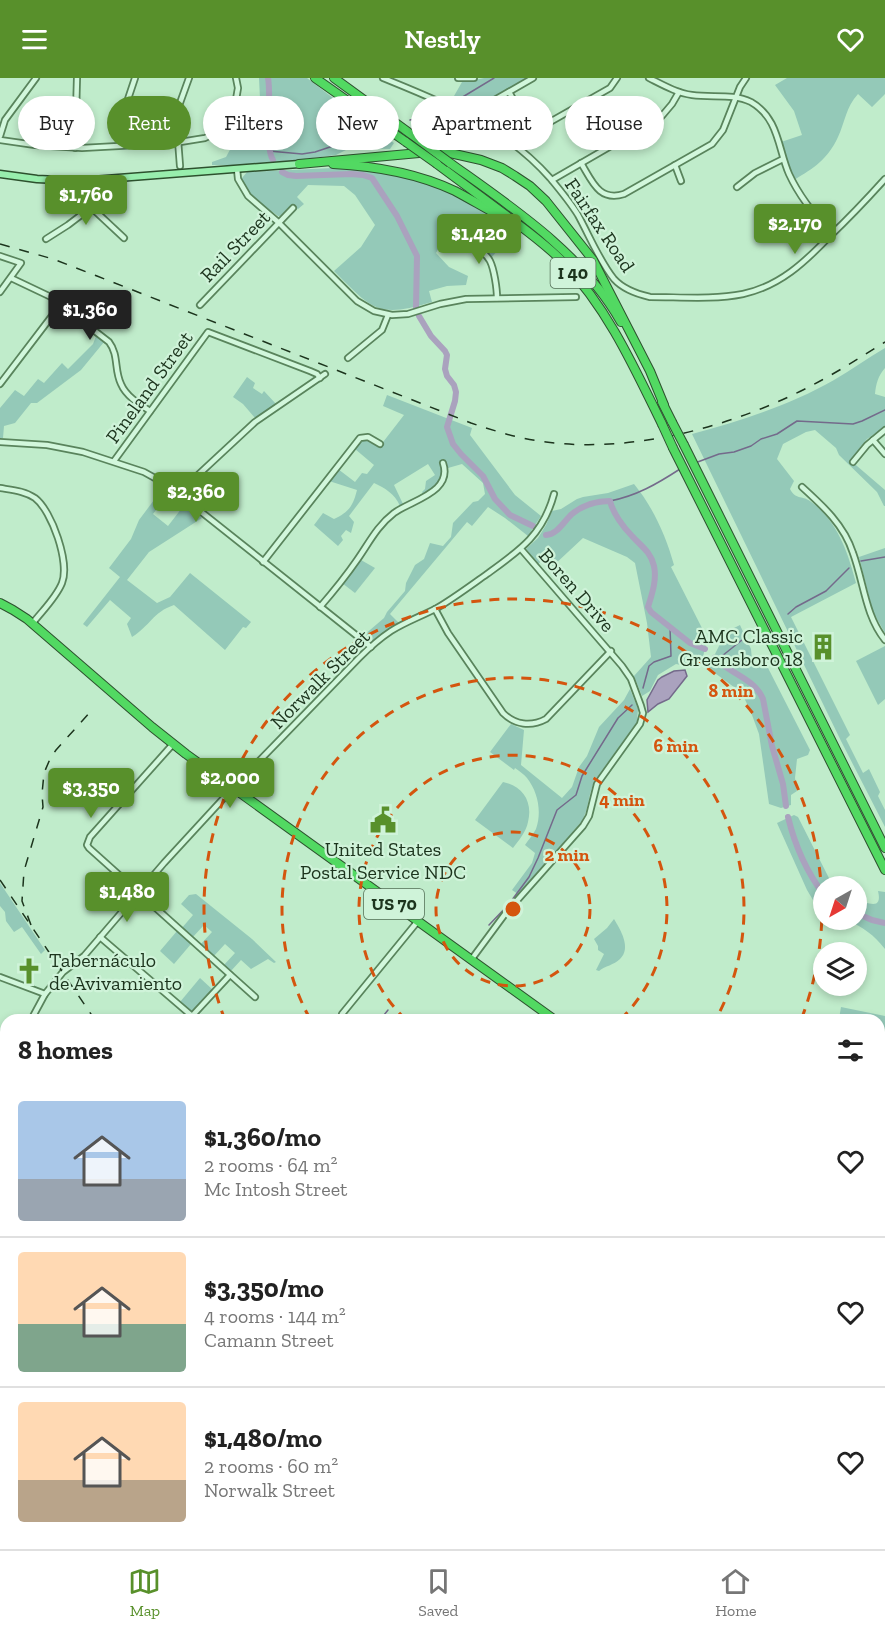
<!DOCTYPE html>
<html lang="en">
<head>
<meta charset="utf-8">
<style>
	body { margin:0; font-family:"Zilla Slab",serif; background:#f2f2f2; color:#222; height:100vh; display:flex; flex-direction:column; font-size:22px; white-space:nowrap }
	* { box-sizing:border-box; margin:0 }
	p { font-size:20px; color:#767676 }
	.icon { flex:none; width:33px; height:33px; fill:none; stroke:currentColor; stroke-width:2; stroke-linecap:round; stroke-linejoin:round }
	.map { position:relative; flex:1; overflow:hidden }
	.sheet { position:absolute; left:0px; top:936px; width:885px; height:536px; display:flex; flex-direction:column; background:#fff; border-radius:18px 18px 0 0; box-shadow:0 3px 9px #0003 }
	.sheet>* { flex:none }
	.banner { position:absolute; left:18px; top:18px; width:849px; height:54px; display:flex; gap:12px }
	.needle { width:39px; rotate:219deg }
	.controls { position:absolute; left:813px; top:798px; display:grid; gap:12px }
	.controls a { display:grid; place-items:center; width:54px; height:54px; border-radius:50%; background:#fff; box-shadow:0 3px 9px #0003; font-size:30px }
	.price { position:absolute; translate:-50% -51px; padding:0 14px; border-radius:6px; background:#58902b; color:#fff; font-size:20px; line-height:39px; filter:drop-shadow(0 2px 3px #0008) }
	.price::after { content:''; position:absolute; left:50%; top:36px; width:18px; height:14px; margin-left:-9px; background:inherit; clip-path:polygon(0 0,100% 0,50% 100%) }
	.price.current { background:#222; color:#fff }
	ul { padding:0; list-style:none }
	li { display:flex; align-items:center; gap:18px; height:150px; padding:0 18px }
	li+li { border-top:2px solid #e0e0e0 }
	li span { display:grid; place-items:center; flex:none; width:168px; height:120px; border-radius:6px; color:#555 }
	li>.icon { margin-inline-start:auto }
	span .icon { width:72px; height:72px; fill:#fffc; stroke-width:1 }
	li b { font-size:26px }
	h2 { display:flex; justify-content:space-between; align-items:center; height:72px; padding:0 18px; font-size:26px }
	.chip { padding:0 21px; border-radius:27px; background:#fff; box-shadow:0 3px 9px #0003; font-size:21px; line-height:54px }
	.chip.current { background:#58902b; color:#fff }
	header { display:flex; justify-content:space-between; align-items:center; height:78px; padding:0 18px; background:#58902b; color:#fff; font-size:27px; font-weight:600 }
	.tabs { display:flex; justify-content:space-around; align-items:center; height:84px; border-top:2px solid #e0e0e0; background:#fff; font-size:16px; color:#767676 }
	.tabs a { display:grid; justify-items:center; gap:3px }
	.tabs .current { color:#58902b }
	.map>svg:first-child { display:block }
</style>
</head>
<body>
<header><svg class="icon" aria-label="menu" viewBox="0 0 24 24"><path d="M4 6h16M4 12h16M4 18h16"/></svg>Nestly<svg class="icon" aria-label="heart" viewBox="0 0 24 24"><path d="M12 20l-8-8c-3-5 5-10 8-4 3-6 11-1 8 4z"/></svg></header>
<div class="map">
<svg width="885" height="1471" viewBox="0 0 885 1471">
	<rect width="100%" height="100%" fill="#c0eccb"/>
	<!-- green -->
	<g fill="#94c9b8">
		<polygon points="259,0 307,0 376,53 394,65 390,71 350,70 336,77 290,83 241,87 212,87 212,84 226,79 232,68 261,42"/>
		<polygon points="484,0 528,0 487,25 475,38 450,25 462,4 471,3"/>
		<path d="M787 0H885V16L872 29 858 16C846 29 845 44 838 59 828 81 814 90 794 102L785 79 781 64 802 57 794 33 775 7Z"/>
		<path d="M332 90C379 93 434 102 475 127 488 135 499 146 512 155L492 179 471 164 450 151 436 175 449 189 468 198 466 207 447 208 429 213 432 224C377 241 372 231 334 193L361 169 375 147 355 117 344 108 308 107 297 119 304 126 298 131 292 126 280 138H278C264 127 247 118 242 100L247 94Z"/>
		<polygon points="96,258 104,264 81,292 37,325 31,325 15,345 4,348 3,360 0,360 0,330 15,312 24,318 38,301 44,305 62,285 68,291 93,266"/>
		<path d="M885 270V290C878 298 876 306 875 316L885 319V349L867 361 850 382 885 412V428H884L877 414 839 377 836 370 815 352 806 354 783 366 777 381 794 403 790 411C796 422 801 417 810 423 837 442 848 474 856 505L791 539 850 657 846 661 863 695 869 691 880 714 878 718 885 732V749L841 663 692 356C741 343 790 327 834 302 851 292 868 280 885 270Z"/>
		<polygon points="247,299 255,305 253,310 262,316 264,313 276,326 255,340 243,326 233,319"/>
		<path d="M387 317 472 350 470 357 515 417 541 438 528 458 505 440 488 429 472 448 467 444 390 536 399 545C389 550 379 560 370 563L363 558 384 540 387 534 405 513 406 505 415 487 424 481 430 465 443 468 451 459 453 445 473 424 478 423 485 416 483 405 462 386 448 390 445 382 441 385C446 401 436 409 423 416L422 414 425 411 426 403 435 397 428 386 394 407 403 426 400 428C395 416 385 410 374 405L349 438 354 444 351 455 346 452 341 458 343 462 338 468 314 447 323 435 334 441C349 434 353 428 357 412L329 403 338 391 355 404 362 395 367 396 374 387 355 371 361 362 366 361 380 368 404 337 383 328Z"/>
		<path d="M634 406C653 429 666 458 674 487L671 489 706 558C707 570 702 575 703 586L686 588 676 586 658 597 650 613 642 618 634 598 651 579 647 545 635 485 627 479 583 460 553 488 545 480 538 486 526 471 538 460 546 447 552 433 561 431 577 421 583 419 608 415Z"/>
		<path d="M163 410 169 415 153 436 168 448 185 426 202 440 149 474 127 502 157 525 170 519 190 495 251 544 246 550 243 549 225 572 174 527C153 534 150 548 132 559L127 546 131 540 110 522 87 549 83 546 120 499 109 490 131 461 139 442Z"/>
		<polygon points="885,470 885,555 873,534 859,479"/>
		<polygon points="361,482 375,490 355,515 342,505"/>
		<polygon points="740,547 751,571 752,582 756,588 767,588 810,672 808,677 797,681 795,700 797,713 791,717 791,727 781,730 769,726 759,656 752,637 742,615 708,590 726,554"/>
		<polygon points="885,568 885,621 878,627 856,583"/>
		<path d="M630 611 638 631 637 644 595 702C588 716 589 730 582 743L518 816 512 812 532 785 535 775 525 767C528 762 533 757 536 751 542 734 538 714 527 700 524 696 519 693 515 690L514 692 490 674 511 646 524 652 521 687 562 720 572 709 579 689 587 678 599 649 624 622Z"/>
		<path d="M503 704C523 708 533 724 528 744 526 754 519 762 513 770L475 742Z"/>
		<polygon points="794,737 798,739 833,808 824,808 823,829 813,822 807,812 777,745"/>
		<polygon points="0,805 45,872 41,876 22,849 14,854 6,843 5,834 0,828"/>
		<path d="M878 813 885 814V871C873 856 864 850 847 842H856L857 821C867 825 883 833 878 813Z"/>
		<polygon points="196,816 252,861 276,884 274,885 268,881 251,891 241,882 230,894 223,888 235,875 225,866 213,879 200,867 212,854 204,847 192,860 181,851 193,837 181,826 189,817"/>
		<path d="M614 841C620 851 632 870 620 881 614 887 605 888 599 893L596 892 604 876 598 872V868L594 861 607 850Z"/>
		<polygon points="177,853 191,866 174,886 160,873"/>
		<polygon points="200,900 213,912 194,933 191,933 180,924"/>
		<polygon points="841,929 885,938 885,951 879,949 879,942 839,941"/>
		<polygon points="6,1351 6,1461 0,1456 0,1358"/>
	</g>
	<!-- water -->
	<polygon fill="#aaa2be" stroke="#746a8b" stroke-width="1.5" points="685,592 687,598 669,621 658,626 648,634 647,622 658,602 662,599 674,593"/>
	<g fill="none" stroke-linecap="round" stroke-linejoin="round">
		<!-- stream -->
		<g stroke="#746a8b" stroke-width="1.5">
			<polyline points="456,23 494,0"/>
			<polyline points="410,42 433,37"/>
			<polyline points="269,73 302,76 315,74 345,64 369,66 378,63"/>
			<polyline points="695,385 719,376 734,374 751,368 761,361 777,356 797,343 853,346 862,343 885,332"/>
			<path d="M610 423C636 418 657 406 680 391"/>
			<polyline points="861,483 885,479"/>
			<polyline points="788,536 796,529 826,513 849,490"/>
			<polyline points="718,584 722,578 742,562"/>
			<polyline points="643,610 649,588 654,584 671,578 670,549"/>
			<polyline points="489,847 509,826 529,799 538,780 557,732 576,717 582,698 618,640 632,627"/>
			<polyline points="380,942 388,932"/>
			<polyline points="33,1471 36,1466"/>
		</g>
		<!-- river -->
		<g stroke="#aaa2be" stroke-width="6">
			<path d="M268 0C272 20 264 68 273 82"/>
			<polyline points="282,94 288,97 296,98 351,96 363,97 372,100 397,138 417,178 416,229"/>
			<polyline points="419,238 431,258 445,273 447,277 445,291 447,298 454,307 456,314 455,323 447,349 453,366 461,376 483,398 495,421 510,437 533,448"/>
			<path d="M546 457C557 457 564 443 572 436 583 427 596 423 610 423 613 435 623 449 632 458 641 468 651 474 654 488 657 502 652 516 648 529L651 534 690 565 705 571"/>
			<path d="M714 580C729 595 754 600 763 621L772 668 783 706 786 728"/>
			<path d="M788 739C795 768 806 793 824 817"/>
			<polyline points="856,835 872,842 885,845"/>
		</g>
		<!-- minor casing -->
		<g stroke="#59845c" stroke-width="8">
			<g id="minor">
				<path d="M383 0C447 26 504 48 550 100 560 112 570 124 578 137 589 157 600 184 614 201 623 211 637 216 650 219 681 219 713 222 743 216 780 208 805 184 830 158 849 140 867 121 885 101"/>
				<polyline points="458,0 474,0"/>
				<path d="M649 0C663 7 677 15 692 17 712 20 733 15 751 24 779 40 778 71 789 96 800 120 815 138 832 156"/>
				<path d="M509 14C520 32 525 51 550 44L610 10 617 0"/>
				<polyline points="477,41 491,24 533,0"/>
				<polyline points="0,58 5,42 36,0"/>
				<polyline points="0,62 35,67 82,70 174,65 205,60 222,52 230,40 234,33 238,10 236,0"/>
				<polyline points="128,67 125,32 127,24 135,0"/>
				<polyline points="75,70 77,0"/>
				<path d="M581 85C592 103 599 124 624 116L712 66 723 52 740 9 746 0"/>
				<polyline points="675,87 681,103"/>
				<polyline points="180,88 176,36 189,0"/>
				<polyline points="237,91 238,101 248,118 278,144 357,223 374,233 392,237 408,236 440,226 466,221 576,219"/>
				<polyline points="93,102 93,131"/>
				<polyline points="552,102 661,39 672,26 679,14"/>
				<polyline points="737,109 755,95 783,81"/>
				<path d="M455 157C466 164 484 171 490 183 494 191 497 210 497 220"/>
				<polyline points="46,161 68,147 89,131 93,131 124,160"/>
				<polyline points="0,178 21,185 0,214"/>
				<path d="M11 200 51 219 109 264C119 277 114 292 121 306 126 318 139 326 150 333"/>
				<polyline points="200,227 293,130"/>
				<polyline points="348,280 382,252 388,237"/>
				<polyline points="0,306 61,226"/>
				<polyline points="873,362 885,376"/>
				<polyline points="0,364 47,367 83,374 144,394 162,404 180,417 371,569"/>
				<polyline points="114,383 208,254 310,293 317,296 320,300"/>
				<polyline points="853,384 867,367 885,352"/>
				<path d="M802 409C823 428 844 447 853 475 864 505 865 537 885 562"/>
				<path d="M0 410C12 412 25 413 35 420 52 433 70 485 62 505 56 520 42 533 32 546"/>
				<polyline points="180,417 184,410 255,344 325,296"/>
				<polyline points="263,484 360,360 368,359 380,366"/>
				<path d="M320 529C333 514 346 498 357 482 369 465 377 448 394 435 412 422 453 414 443 385"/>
				<path d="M435 531 448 555 503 635C515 647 531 649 546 641L611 573"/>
				<polyline points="173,666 90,759 87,767 89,770 255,919"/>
				<polyline points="100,859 192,938 230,897"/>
				<polyline points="471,882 505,836 583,748 589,738 597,706 640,646 643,635 641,628 631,601 622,588 521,471"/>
				<polyline points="0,899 45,916"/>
				<path d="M31 942 45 916 63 894 84 878 164 785 233 710 359 580C369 570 379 561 391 553 405 544 422 538 437 530 454 520 470 508 487 496 519 473 543 457 554 416"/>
				<polyline points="341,942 342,936 418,843"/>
				<polyline points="0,998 6,987"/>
				<polyline points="0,1086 6,1078"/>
				<polyline points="0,1299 6,1305"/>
				<polyline points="879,1311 885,1312"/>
				<polyline points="0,1336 6,1342"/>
				<polyline points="879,1444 885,1450"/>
				<polyline points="128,1471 132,1466"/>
				<polyline points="646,1471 655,1466"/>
				<polyline points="713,1471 713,1466"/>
			</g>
		</g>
		<!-- major casing -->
		<g stroke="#2d512e" stroke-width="9">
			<g id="major">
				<polyline points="0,96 37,101 80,103 299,86"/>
				<polyline points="0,1110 6,1112"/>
				<polyline points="266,1466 268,1471"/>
				<polyline points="277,1471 293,1466"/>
			</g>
		</g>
		<!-- highway casing -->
		<g stroke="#2d512e" stroke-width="10">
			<g id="highway">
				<polyline points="315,0 406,64"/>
				<polyline points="334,0 419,62"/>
				<path d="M450 85C513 130 582 175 621 244"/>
				<polyline points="299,86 441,73 481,82 502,90 515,98 530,108 546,123 593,182 650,293 664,327"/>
				<path d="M333 86C375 88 417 95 455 113 470 121 485 130 500 138"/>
				<path d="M437 86C460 103 484 121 507 138 527 153 547 167 564 185 608 231 634 289 662 346"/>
				<polyline points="662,324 672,344"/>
				<polyline points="684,367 885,770"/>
				<polyline points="673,370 885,792"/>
				<polyline points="0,525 13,532 27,541 152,649 186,676 555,942"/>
				<polyline points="879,1079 885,1080"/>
				<polyline points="879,1088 881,1085 885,1085"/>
			</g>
		</g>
		<!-- minor -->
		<use href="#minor" stroke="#d2f7dc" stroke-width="4.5"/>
		<!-- major -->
		<use href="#major" stroke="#98eead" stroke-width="6"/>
		<!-- highway -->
		<use href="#highway" stroke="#52d962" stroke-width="8"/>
		<!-- rail -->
		<g stroke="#1c341d" stroke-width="1.5" stroke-dasharray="10 10" stroke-linecap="butt">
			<path d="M0 166 53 181 97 198 471 345C495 353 520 361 546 364 638 376 742 346 822 302 844 290 864 277 885 264"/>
			<polyline points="0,802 95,942"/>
			<polyline points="31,847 22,823 24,793 43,729 42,716 44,695 50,681 56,672 92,632"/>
			<polyline points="506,1466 507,1471"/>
		</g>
		<!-- highway-bridge casing -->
		<g stroke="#2d512e" stroke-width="10" stroke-linecap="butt">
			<g id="highway-bridge">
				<polyline points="419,62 450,85"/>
				<polyline points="406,64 437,86"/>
				<polyline points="672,344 684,367"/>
				<polyline points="662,346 673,370"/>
			</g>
		</g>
		<!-- highway-bridge -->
		<use href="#highway-bridge" stroke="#52d962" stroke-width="8"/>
	</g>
	<!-- distance rings -->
	<g fill="none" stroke="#d4550e" stroke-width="3" stroke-dasharray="10 8">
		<circle cx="513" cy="831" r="77"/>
		<path d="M406 942A154 154 0 1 1 620 942"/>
		<path d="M310 941A231 231 0 1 1 716 941"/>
		<path d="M225 942A309 309 0 1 1 801 942"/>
	</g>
	<!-- icons -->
	<defs>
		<g id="building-bare" transform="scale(2.07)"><path d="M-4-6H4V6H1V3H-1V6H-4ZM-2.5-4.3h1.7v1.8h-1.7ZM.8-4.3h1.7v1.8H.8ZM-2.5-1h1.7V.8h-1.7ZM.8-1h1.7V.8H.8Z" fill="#58902b" stroke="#cff3d9" stroke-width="2.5" paint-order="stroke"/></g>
		<g id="civic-bare" transform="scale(2.07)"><path d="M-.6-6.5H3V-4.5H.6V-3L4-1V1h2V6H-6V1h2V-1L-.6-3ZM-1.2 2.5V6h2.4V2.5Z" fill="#58902b" stroke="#cff3d9" stroke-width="2.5" paint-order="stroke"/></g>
		<g id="church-bare" transform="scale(2.07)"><path d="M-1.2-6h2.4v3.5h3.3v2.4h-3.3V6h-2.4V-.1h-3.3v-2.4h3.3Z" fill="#58902b" stroke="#cff3d9" stroke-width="2.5" paint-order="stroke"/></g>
	</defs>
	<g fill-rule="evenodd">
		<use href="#building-bare" x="823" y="569"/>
		<use href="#civic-bare" x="383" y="742"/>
		<use href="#church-bare" x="29" y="893"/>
	</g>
	<g text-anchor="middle" stroke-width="4.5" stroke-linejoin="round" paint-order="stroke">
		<!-- shield labels -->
		<g fill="#cff3d9" stroke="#526d55" stroke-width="1.5">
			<rect x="550.5" y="180" width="45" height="30" rx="4.5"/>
			<rect x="364" y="811" width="60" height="30" rx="4.5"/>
		</g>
		<g font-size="18" font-weight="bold" fill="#1c341d">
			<text x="573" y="201">I 40</text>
			<text x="394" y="832">US 70</text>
		</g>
		<!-- street labels -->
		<g font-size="20" fill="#1c341d" stroke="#cff3d9">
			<text transform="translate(600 147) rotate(56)" y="7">Fairfax Road</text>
			<text transform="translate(235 168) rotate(-46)" y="7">Rail Street</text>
			<text transform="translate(149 309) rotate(-54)" y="7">Pineland Street</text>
			<text transform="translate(577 512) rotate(49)" y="7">Boren Drive</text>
			<text transform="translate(320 601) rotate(-45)" y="7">Norwalk Street</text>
		</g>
		<!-- poi labels -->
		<g font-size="20" fill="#1c341d" stroke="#cff3d9" text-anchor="end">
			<text x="803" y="565">AMC Classic<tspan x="803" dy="23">Greensboro 18</tspan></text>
			<text x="383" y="778" text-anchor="middle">United States<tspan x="383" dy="23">Postal Service NDC</tspan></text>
			<text x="49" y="889" text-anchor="start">Tabernáculo<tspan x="49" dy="23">de Avivamiento</tspan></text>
		</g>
	</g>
	<circle cx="513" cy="831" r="9" fill="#d4550e" stroke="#cff3d9" stroke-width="3"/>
	<g font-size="18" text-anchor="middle" font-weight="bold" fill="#d4550e" stroke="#cff3d9" stroke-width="4.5" stroke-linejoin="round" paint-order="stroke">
		<text x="731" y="619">8 min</text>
		<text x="676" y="674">6 min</text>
		<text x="622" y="728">4 min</text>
		<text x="567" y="783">2 min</text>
	</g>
</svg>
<div class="controls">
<a><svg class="needle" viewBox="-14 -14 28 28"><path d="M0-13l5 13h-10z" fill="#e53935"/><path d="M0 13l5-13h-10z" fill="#767676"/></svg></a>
<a><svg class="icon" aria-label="layers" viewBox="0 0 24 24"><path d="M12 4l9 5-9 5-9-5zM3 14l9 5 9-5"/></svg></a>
</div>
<b class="price" style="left:86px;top:148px">$1,760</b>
<b class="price" style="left:795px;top:177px">$2,170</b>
<b class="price" style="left:479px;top:187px">$1,420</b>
<b class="price current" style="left:90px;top:263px">$1,360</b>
<b class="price" style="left:196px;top:445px">$2,360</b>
<b class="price" style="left:230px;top:731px">$2,000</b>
<b class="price" style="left:91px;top:741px">$3,350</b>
<b class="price" style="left:127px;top:845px">$1,480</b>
<div class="banner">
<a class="chip">Buy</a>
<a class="chip current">Rent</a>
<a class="chip">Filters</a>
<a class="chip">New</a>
<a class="chip">Apartment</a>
<a class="chip">House</a>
</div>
<section class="sheet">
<h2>8 homes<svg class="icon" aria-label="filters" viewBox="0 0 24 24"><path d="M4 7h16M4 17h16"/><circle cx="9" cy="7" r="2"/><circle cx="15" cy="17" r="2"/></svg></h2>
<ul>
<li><span style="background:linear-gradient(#a9c7e8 65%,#9aa5b1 0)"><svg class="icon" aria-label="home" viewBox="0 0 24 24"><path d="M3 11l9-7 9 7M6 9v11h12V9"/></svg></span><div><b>$1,360/mo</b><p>2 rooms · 64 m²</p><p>Mc Intosh Street</p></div><svg class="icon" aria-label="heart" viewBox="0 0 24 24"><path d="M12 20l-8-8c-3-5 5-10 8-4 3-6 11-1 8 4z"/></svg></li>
<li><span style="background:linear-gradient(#ffd9b3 60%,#7fa58c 0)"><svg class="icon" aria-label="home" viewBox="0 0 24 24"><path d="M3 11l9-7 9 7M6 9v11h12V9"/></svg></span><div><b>$3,350/mo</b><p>4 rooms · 144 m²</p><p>Camann Street</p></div><svg class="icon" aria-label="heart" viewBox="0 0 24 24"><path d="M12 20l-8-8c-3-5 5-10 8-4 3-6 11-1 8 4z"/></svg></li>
<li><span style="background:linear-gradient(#ffd9b3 65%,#b9a48a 0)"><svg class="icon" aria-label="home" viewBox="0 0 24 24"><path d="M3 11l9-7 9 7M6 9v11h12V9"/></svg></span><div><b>$1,480/mo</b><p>2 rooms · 60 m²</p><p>Norwalk Street</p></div><svg class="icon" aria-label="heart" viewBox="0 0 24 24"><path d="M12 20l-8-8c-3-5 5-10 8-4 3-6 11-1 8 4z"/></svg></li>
</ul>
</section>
</div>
<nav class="tabs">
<a class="current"><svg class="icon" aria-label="map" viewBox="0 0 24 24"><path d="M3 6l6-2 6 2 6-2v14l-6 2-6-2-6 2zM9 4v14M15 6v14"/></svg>Map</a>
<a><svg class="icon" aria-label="saved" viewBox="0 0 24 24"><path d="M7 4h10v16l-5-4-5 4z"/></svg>Saved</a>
<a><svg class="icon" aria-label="home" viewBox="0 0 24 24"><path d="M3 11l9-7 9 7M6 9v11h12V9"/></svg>Home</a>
</nav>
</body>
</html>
